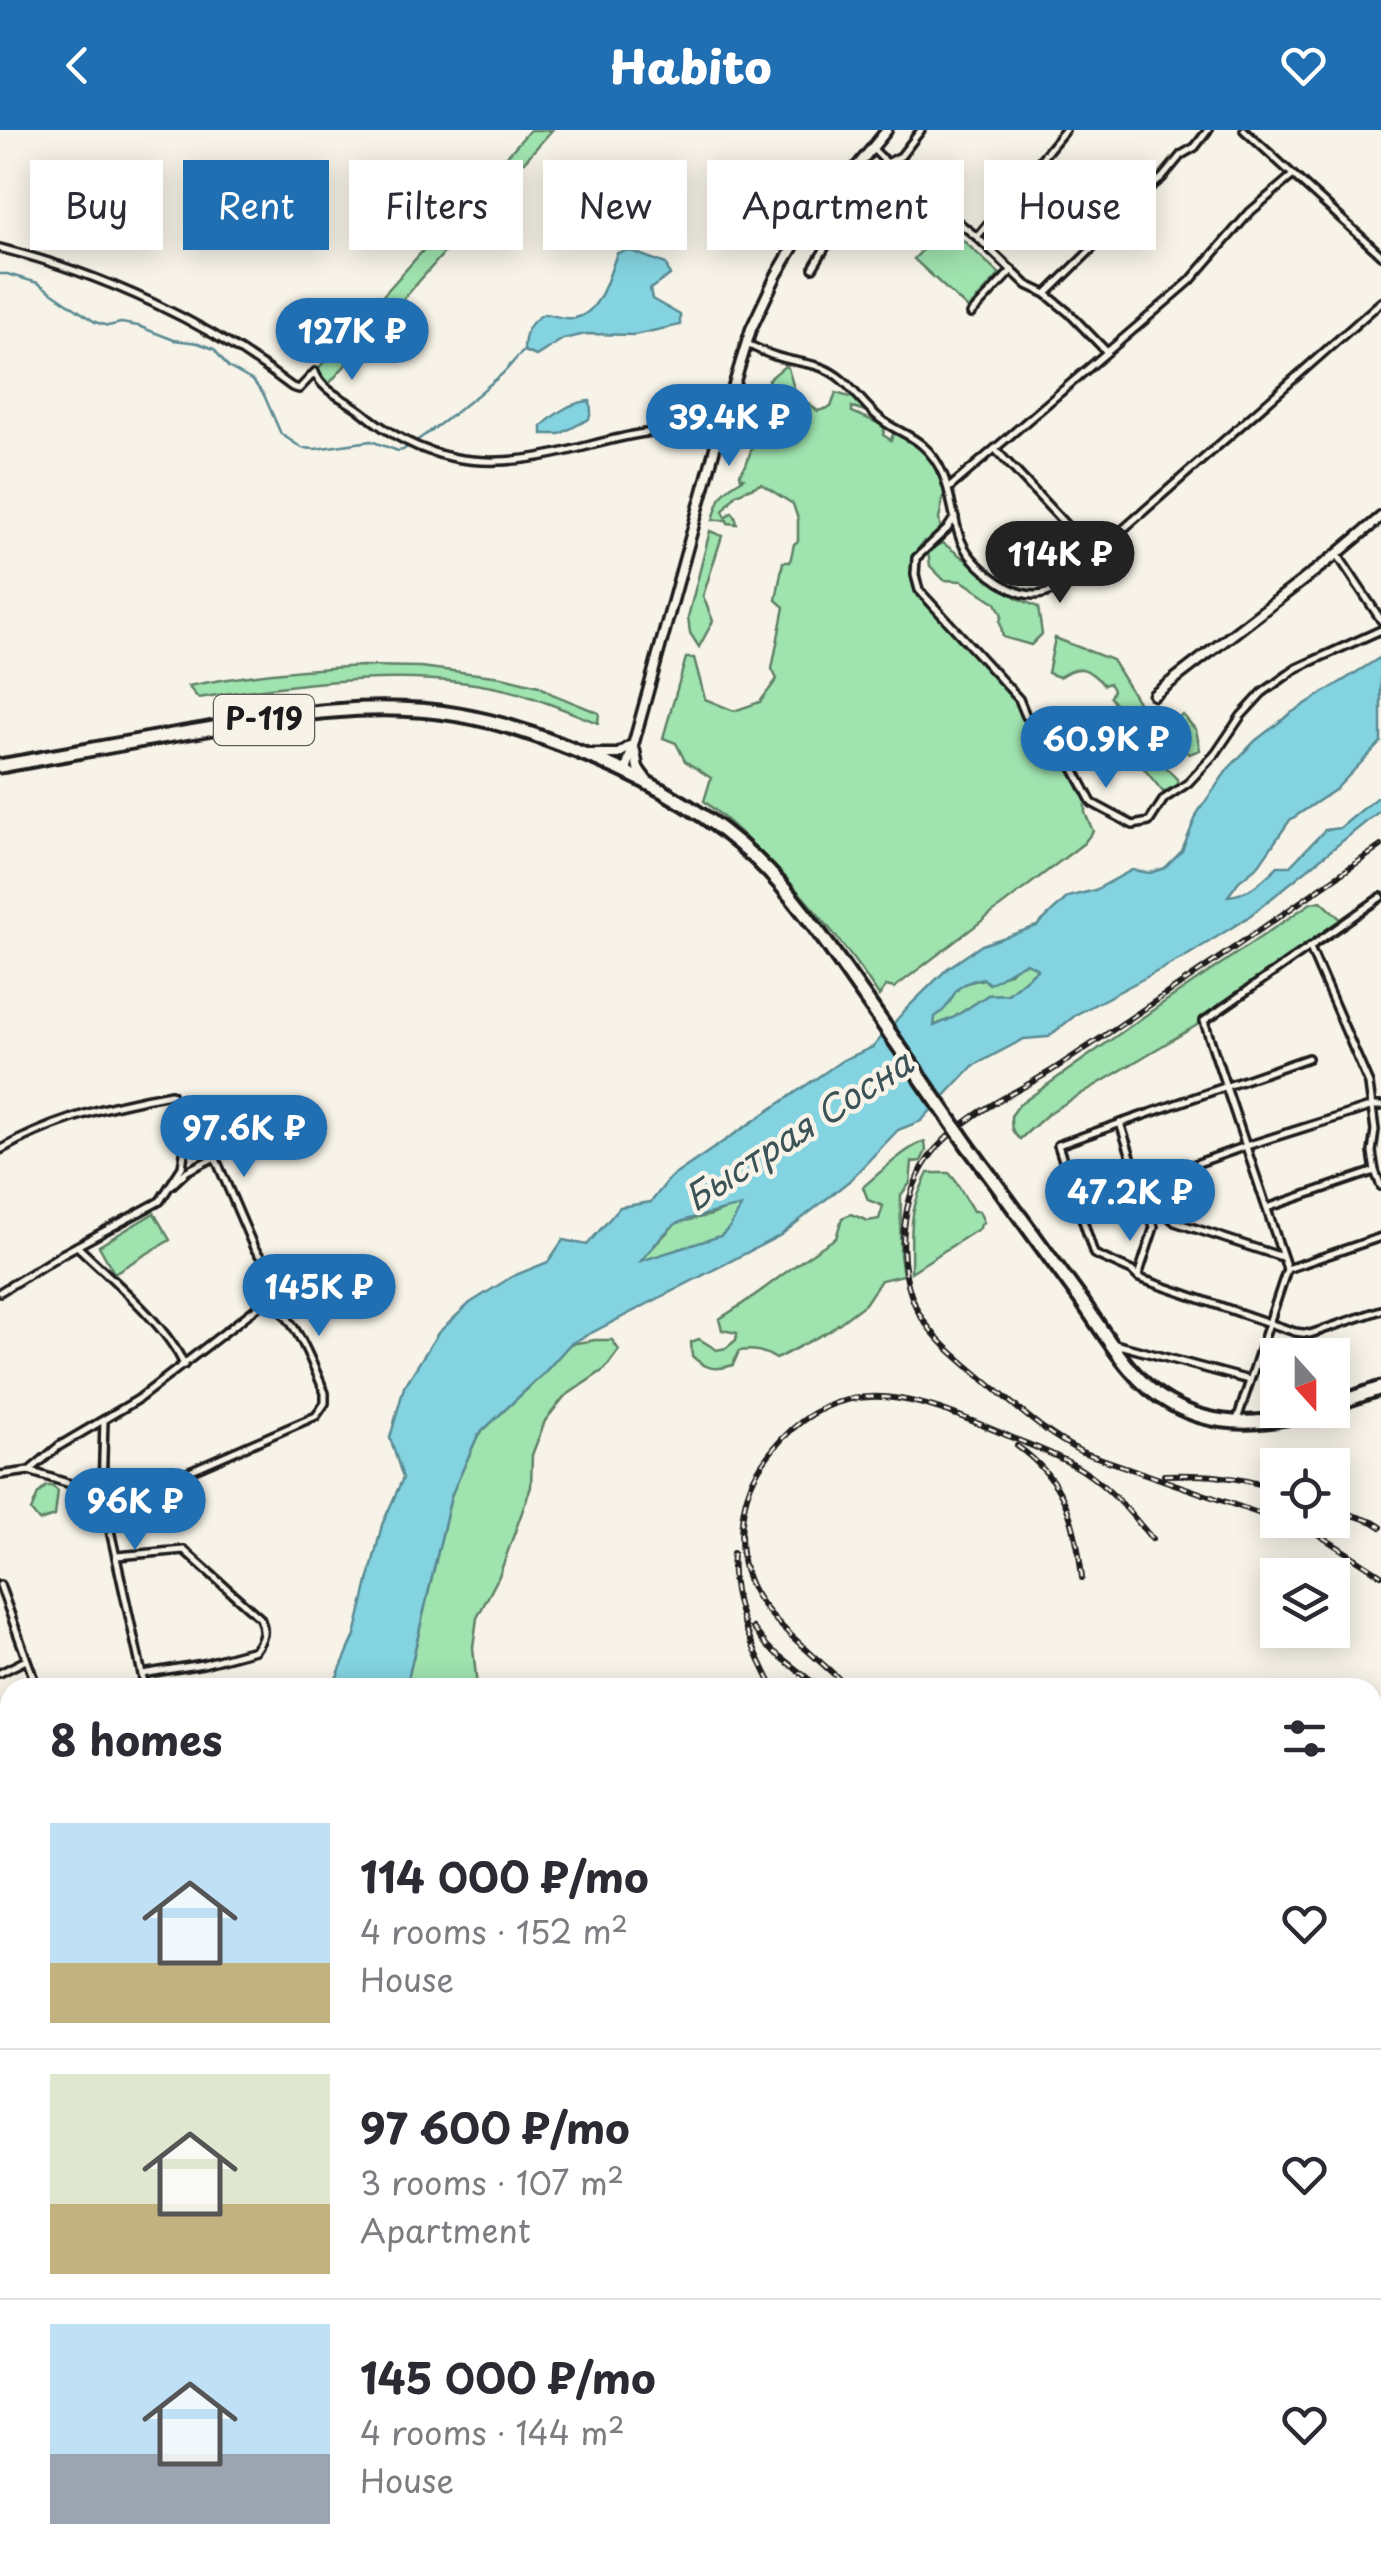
<!DOCTYPE html>
<html lang="en">
<head>
<meta charset="utf-8">
<style>
	body { margin:0; font-family:"Playpen Sans",sans-serif; background:#f2f2f3; color:#2b2b33; height:100vh; display:flex; flex-direction:column; font-size:38px; white-space:nowrap }
	* { box-sizing:border-box; margin:0 }
	p { font-size:32px; color:#7c7c81 }
	.icon { flex:none; width:55px; height:55px; fill:none; stroke:currentColor; stroke-width:2; stroke-linecap:round; stroke-linejoin:round }
	.map { position:relative; flex:1; overflow:hidden }
	.side { position:absolute; left:0px; top:1548px; width:1382px; height:892px; display:flex; flex-direction:column; background:#fff; border-radius:30px 30px 0 0; box-shadow:0 5px 25px #0003 }
	.side>* { flex:none }
	.guide { position:absolute; left:30px; top:30px; width:1322px; height:90px; display:flex; gap:20px }
	.needle { width:65px; rotate:159deg }
	.fabs { position:absolute; left:1260px; top:1208px; display:grid; gap:20px }
	.fabs a { display:grid; place-items:center; width:90px; height:90px; border-radius:0px; background:#fff; box-shadow:0 5px 25px #0003; font-size:50px }
	.price { position:absolute; translate:-50% -85px; padding:0 22px; border-radius:35px; background:#1f6fb2; color:#fff; font-size:32px; line-height:65px; filter:drop-shadow(0 2px 5px #0008) }
	.price::after { content:''; position:absolute; left:50%; top:60px; width:30px; height:22px; margin-left:-15px; background:inherit; clip-path:polygon(0 0,100% 0,50% 100%) }
	.price.active { background:#222; color:#fff }
	ul { padding:0; list-style:none }
	li { display:flex; align-items:center; gap:30px; height:250px; padding:0 50px }
	li+li { border-top:2px solid #e1e1e2 }
	li span { display:grid; place-items:center; flex:none; width:280px; height:200px; border-radius:0px; color:#555 }
	li>.icon { margin-inline-start:auto }
	span .icon { width:120px; height:120px; fill:#fffc; stroke-width:1 }
	li b { font-size:42px }
	h2 { display:flex; justify-content:space-between; align-items:center; height:120px; padding:0 50px; font-size:42px }
	.pill { padding:0 35px; border-radius:0px; background:#fff; box-shadow:0 5px 25px #0003; font-size:35px; line-height:90px }
	.pill.active { background:#1f6fb2; color:#fff }
	header { display:flex; justify-content:space-between; align-items:center; height:130px; padding:0 50px; background:#1f6fb2; color:#fff; font-size:45px; font-weight:800 }
	.map>svg:first-child { display:block }
</style>
</head>
<body>
<header><svg class="icon" aria-label="back" viewBox="0 0 24 24"><path d="M15 5l-7 7 7 7"/></svg>Habito<svg class="icon" aria-label="heart" viewBox="0 0 24 24"><path d="M12 20l-8-8c-3-5 5-10 8-4 3-6 11-1 8 4z"/></svg></header>
<div class="map">
<svg width="1381" height="2438" viewBox="0 0 1381 2438">
	<rect width="100%" height="100%" fill="#f7f3e8"/>
	<filter id="ink" filterUnits="userSpaceOnUse"><feTurbulence type="fractalNoise" baseFrequency=".01" numOctaves="2"/><feDisplacementMap in="SourceGraphic" scale="20" xChannelSelector="R" yChannelSelector="G"/><feConvolveMatrix kernelMatrix="1 2 1 2 8 2 1 2 1" color-interpolation-filters="sRGB"/></filter>
	<g filter="url(#ink)">
		<!-- green -->
		<g fill="#9fe3af" stroke="#5e8066" stroke-width="2.5">
			<polygon points="530,0 552,0 327,256 316,241"/>
			<polygon points="946,95 1000,144 968,179 914,129"/>
			<path d="M785 236 788 238 796 265 818 281 831 277 836 263 860 270 867 279 865 281 852 277V282L885 296 883 305 891 310 894 301 914 312 933 333 945 359 939 389 941 400 927 414 924 411C911 426 906 442 915 461L1016 571 1023 589 1039 602 1069 641 1085 670V683L1093 701 1084 713 894 858 886 856 879 866C830 792 773 728 704 671L711 648 685 631 676 613 663 608 686 528H694L705 569 734 581 760 572 777 549 772 539 784 477 776 470 783 432H790L794 414 798 411V389L793 374 761 354 736 364 723 381 726 387 732 382 735 386 737 394 728 393 727 390H713C720 365 722 360 745 348H741L740 344 746 335 766 276 773 272 768 250Z"/>
			<polygon points="710,401 722,406 703,466 713,491 699,517 690,503 688,487"/>
			<polygon points="943,413 1017,468 1038,477 1042,504 1031,515 1003,507 1000,491 1002,485 996,473 962,451 944,450 930,436 928,422 933,417"/>
			<path d="M1055 508 1112 530 1144 582 1146 603 1183 585 1196 600 1200 620 1189 624 1171 607 1150 618 1156 628 1177 649V655L1163 662 1137 630 1126 608 1134 603 1110 567 1113 560 1109 553 1104 555C1087 538 1081 533 1059 547L1048 543Z"/>
			<path d="M362 536 420 537 502 547 539 556 552 564 599 583 598 593C572 583 545 571 518 563 420 536 297 553 198 568L188 556C246 544 303 539 362 536Z"/>
			<path d="M1321 771 1345 793 1204 891 1049 983 1020 1009C1011 1002 1011 997 1011 986L1019 975 1163 873 1311 773Z"/>
			<polygon points="1027,833 1039,838 1008,864 988,865 953,888 933,896 935,887 961,854 1010,843 1017,835"/>
			<path d="M925 1012 926 1021 921 1031 912 1032 910 1053 901 1065 900 1126 903 1145 881 1150 865 1174 829 1201 776 1229C764 1221 754 1219 739 1221L733 1235C714 1241 706 1239 692 1226L691 1212 699 1209 717 1220 726 1218 736 1210 737 1203 722 1200 719 1189C760 1165 795 1132 836 1108L842 1088 851 1084 868 1091 879 1089 883 1076 868 1070 863 1057C877 1045 910 1014 925 1012Z"/>
			<path d="M928 1043H949L955 1050 973 1081H979L984 1092 981 1094 980 1098 911 1142C912 1098 907 1084 928 1043Z"/>
			<polygon points="742,1076 730,1098 721,1106 639,1132 676,1093 711,1085 728,1078"/>
			<polygon points="154,1083 170,1110 114,1143 99,1116"/>
			<polygon points="595,1210 612,1210 619,1220 605,1239 564,1267 545,1291 532,1325 531,1357 499,1446 477,1488 473,1517 477,1557 406,1558 451,1366 478,1305 542,1245 570,1214"/>
			<polygon points="46,1356 52,1356 58,1361 55,1386 39,1391 31,1381 38,1364"/>
			<polygon points="0,1796 10,1798 10,1858 0,1862"/>
			<polygon points="1125,2430 1281,2430 1288,2438 1206,2438 1202,2434 1169,2438 1131,2438 1128,2437"/>
		</g>
		<!-- water -->
		<g fill="#84d3e1" stroke="#5a8a92" stroke-width="2.5" fill-rule="evenodd">
			<path d="M628 120 666 134 670 145 650 159 652 169 680 185V195L634 205 586 204 563 209 536 226 524 221C524 205 528 192 544 184 554 185 566 190 575 188 601 183 609 144 617 123Z"/>
			<path d="M590 271 591 282 589 289 560 304H542V296C556 283 571 272 590 271Z"/>
			<path d="M1381 527V612L1335 660 1290 690 1259 735 1239 751 1228 766C1249 765 1263 750 1278 736H1290L1325 700 1340 698 1381 664V680L1247 788 1188 825 1077 884 1048 907 1024 909 973 936 921 991 898 1000 849 1051 781 1105 570 1214 542 1245 478 1305 451 1366 406 1557 332 1558 355 1505 382 1395 403 1348 390 1308 404 1257 438 1203 470 1173 513 1146 548 1132 563 1110 587 1115 620 1077 651 1072 670 1048 843 930 873 917 906 879 948 838 982 815 1037 796 1068 767 1095 760 1132 740 1150 743 1165 738 1182 721 1198 682 1228 639 1255 611 1291 583ZM1027 833 1038 839 1008 864 988 865 953 888 934 896 935 887C961 870 943 857 983 848L989 854C1002 848 1014 836 1027 833ZM741 1077 730 1097 721 1106 641 1131C650 1121 665 1100 676 1094 682 1090 733 1077 741 1077Z"/>
			<polygon points="1373,2395 1381,2403 1381,2438 1304,2438 1295,2430 1372,2430"/>
		</g>
		<g fill="none" stroke-linecap="round" stroke-linejoin="round">
			<!-- stream -->
			<g stroke="#5a8a92" stroke-width="2.5">
				<path d="M0 144H7L38 153 95 192 108 196 121 193 138 196 174 210 198 213 214 219 228 237 253 251 264 265 281 304 302 318 315 319 371 311 398 321 403 320C438 297 470 272 501 245 510 237 515 228 524 221"/>
				<polyline points="0,1856 10,1849"/>
				<polyline points="0,2046 10,2039"/>
			</g>
			<!-- street casing -->
			<g stroke="#1c1c1c" stroke-width="12">
				<g id="street">
					<polyline points="1244,0 1381,125"/>
					<polyline points="872,18 901,47 977,107 1027,155 1046,164 1069,183 1107,222"/>
					<polyline points="977,107 1065,0"/>
					<path d="M0 118C103 144 208 192 292 257L299 259 315 242C321 261 346 269 361 281 421 331 479 340 554 324 587 317 618 306 652 302 677 299 696 296 718 307"/>
					<polyline points="813,138 852,73 877,38 901,26 921,0"/>
					<polyline points="1046,164 1108,103 1142,64 1162,48 1181,25 1195,17 1208,0"/>
					<polyline points="971,184 1012,140"/>
					<path d="M747 214C756 218 765 223 775 226 789 231 805 232 820 237 846 246 857 268 877 286 889 298 908 303 922 315 950 339 949 372 959 405 964 421 978 436 991 446 1038 482 1059 462 1094 425L1381 172"/>
					<polyline points="996,320 1093,424"/>
					<polyline points="949,358 1190,151 1250,82 1292,46"/>
					<polyline points="955,387 947,399 916,428 915,445 919,460 1019,569 1026,586 1040,596 1074,639 1092,673 1133,695 1149,692 1164,669 1188,653 1216,623 1241,586 1262,563 1297,538 1381,500"/>
					<polyline points="1337,424 1381,490"/>
					<polyline points="1310,818 1369,954 1375,1000 1372,1022 1375,1041 1381,1056"/>
					<polyline points="1308,928 1058,1015 1094,1124 1132,1141 1139,1148 1295,1202 1310,1204 1381,1180"/>
					<polyline points="1120,993 1149,1082 1165,1083 1175,1092 1282,1127"/>
					<path d="M0 1020C52 990 112 974 171 964L185 1017 182 1037 160 1071 62 1124 0 1162"/>
					<polyline points="1139,1054 1246,1016 1373,976 1381,976"/>
					<polyline points="172,1055 187,1041 215,1027 254,1118 268,1137 268,1169"/>
					<polyline points="1267,1078 1375,1041"/>
					<path d="M77 1116C109 1147 167 1195 184 1235"/>
					<polyline points="1287,1139 1381,1107"/>
					<polyline points="1138,1146 1154,1097 1149,1082"/>
					<polyline points="1115,1214 1249,1250"/>
					<polyline points="104,1290 102,1364 145,1558"/>
					<polyline points="1237,1290 1287,1139 1204,891 1381,767"/>
					<polyline points="29,1341 59,1316 137,1270 268,1169"/>
					<polyline points="0,1345 29,1341 102,1364"/>
					<path d="M102 1357 169 1350 316 1286 325 1273V1263C313 1235 295 1186 268 1169"/>
					<path d="M117 1426 184 1420 260 1488C266 1502 263 1509 255 1520L203 1534 142 1544"/>
					<polyline points="0,1455 37,1558"/>
					<polyline points="0,1543 24,1531"/>
					<polyline points="0,1733 10,1743"/>
					<polyline points="0,1902 10,1897"/>
					<polyline points="1372,1927 1381,1924"/>
					<polyline points="0,1929 10,1942"/>
					<polyline points="356,2430 361,2438"/>
					<polyline points="174,2435 176,2438"/>
					<polyline points="322,2438 337,2430"/>
					<polyline points="477,2438 491,2430"/>
				</g>
			</g>
			<!-- secondary casing -->
			<g stroke="#1c1c1c" stroke-width="15">
				<g id="secondary">
					<polyline points="1154,565 1337,424 1381,387"/>
					<polyline points="635,621 638,638 646,649"/>
					<polyline points="589,624 618,624 632,615"/>
					<polyline points="626,641 718,307 751,199 776,146 799,107 887,0"/>
				</g>
			</g>
			<!-- highway casing -->
			<g stroke="#1c1c1c" stroke-width="19">
				<g id="highway">
					<path d="M0 636C67 624 135 611 202 600 286 585 373 570 459 585 506 593 551 610 596 629 654 653 710 685 756 729 800 771 833 823 868 872"/>
					<path d="M968 1016C1006 1067 1043 1118 1081 1170 1106 1205 1131 1252 1170 1273 1217 1300 1269 1295 1318 1280"/>
					<polyline points="1332,1275 1381,1258"/>
				</g>
			</g>
			<!-- street -->
			<use href="#street" stroke="#f7f3e8" stroke-width="5"/>
			<!-- secondary -->
			<use href="#secondary" stroke="#f7f3e8" stroke-width="8"/>
			<!-- highway -->
			<use href="#highway" stroke="#f7f3e8" stroke-width="11"/>
			<!-- rail casing -->
			<g stroke="#1c1c1c" stroke-width="6">
				<g id="rail">
					<path d="M1017 1316C1065 1350 1076 1392 1082 1448"/>
					<path d="M1164 1345C1207 1344 1235 1346 1278 1359"/>
					<polyline points="1332,1378 1373,1392 1381,1397"/>
					<path d="M1278 1390 1082 1322C1047 1305 1019 1279 990 1255 966 1234 937 1213 920 1185 893 1137 899 1062 935 1020 966 983 1015 964 1054 939 1164 867 1273 791 1381 716"/>
					<polyline points="1278,1390 1316,1403 1381,1445"/>
					<path d="M733 1423C729 1472 752 1515 773 1558"/>
					<polyline points="753,1498 768,1517 820,1558"/>
					<path d="M839 1549C812 1523 779 1499 758 1468 739 1439 738 1406 745 1373 751 1347 764 1329 782 1309 851 1236 929 1273 1006 1305 1031 1316 1059 1325 1082 1340 1110 1358 1131 1383 1152 1409"/>
					<polyline points="1099,2430 1101,2438"/>
				</g>
			</g>
			<!-- rail -->
			<use href="#rail" stroke="#f7f3e8" stroke-width="2.5" stroke-dasharray="8" stroke-linecap="butt"/>
			<!-- highway-bridge casing -->
			<g stroke="#1c1c1c" stroke-width="19" stroke-linecap="butt">
				<polyline id="highway-bridge" points="868,872 968,1016"/>
			</g>
			<!-- highway-bridge -->
			<use href="#highway-bridge" stroke="#f7f3e8" stroke-width="11"/>
		</g>
	</g>
	<g text-anchor="middle" stroke-width="9" stroke-linejoin="round" paint-order="stroke">
		<!-- shield labels -->
		<rect fill="#f7f3e8" stroke="#5e5c59" stroke-width="2.5" x="214" y="565" width="100" height="50" rx="8"/>
		<g font-size="30" font-weight="bold" fill="#1c1c1c">
			<text x="264" y="600">Р-119</text>
		</g>
		<!-- water labels -->
		<g font-size="35" font-style="italic" fill="#3b5357" stroke="#f7f3e8">
			<text transform="translate(799 1001) rotate(-33)" y="12">Быстрая Сосна</text>
		</g>
	</g>
</svg>
<div class="fabs">
<a><svg class="needle" viewBox="-14 -14 28 28"><path d="M0-13l5 13h-10z" fill="#e53935"/><path d="M0 13l5-13h-10z" fill="#7c7c81"/></svg></a>
<a><svg class="icon" aria-label="locate" viewBox="0 0 24 24"><circle cx="12" cy="12" r="6"/><path d="M12 2v4M12 18v4M2 12h4M18 12h4"/></svg></a>
<a><svg class="icon" aria-label="layers" viewBox="0 0 24 24"><path d="M12 4l9 5-9 5-9-5zM3 14l9 5 9-5"/></svg></a>
</div>
<b class="price" style="left:352px;top:253px">127K ₽</b>
<b class="price" style="left:729px;top:339px">39.4K ₽</b>
<b class="price active" style="left:1060px;top:476px">114K ₽</b>
<b class="price" style="left:1106px;top:661px">60.9K ₽</b>
<b class="price" style="left:244px;top:1050px">97.6K ₽</b>
<b class="price" style="left:1130px;top:1114px">47.2K ₽</b>
<b class="price" style="left:319px;top:1209px">145K ₽</b>
<b class="price" style="left:135px;top:1423px">96K ₽</b>
<div class="guide">
<a class="pill">Buy</a>
<a class="pill active">Rent</a>
<a class="pill">Filters</a>
<a class="pill">New</a>
<a class="pill">Apartment</a>
<a class="pill">House</a>
</div>
<section class="side">
<h2>8 homes<svg class="icon" aria-label="filters" viewBox="0 0 24 24"><path d="M4 7h16M4 17h16"/><circle cx="9" cy="7" r="2"/><circle cx="15" cy="17" r="2"/></svg></h2>
<ul>
<li><span style="background:linear-gradient(#bfe0f5 70%,#c2b280 0)"><svg class="icon" aria-label="home" viewBox="0 0 24 24"><path d="M3 11l9-7 9 7M6 9v11h12V9"/></svg></span><div><b>114 000 ₽/mo</b><p>4 rooms · 152 m²</p><p>House</p></div><svg class="icon" aria-label="heart" viewBox="0 0 24 24"><path d="M12 20l-8-8c-3-5 5-10 8-4 3-6 11-1 8 4z"/></svg></li>
<li><span style="background:linear-gradient(#dfe7d0 65%,#c2b280 0)"><svg class="icon" aria-label="home" viewBox="0 0 24 24"><path d="M3 11l9-7 9 7M6 9v11h12V9"/></svg></span><div><b>97 600 ₽/mo</b><p>3 rooms · 107 m²</p><p>Apartment</p></div><svg class="icon" aria-label="heart" viewBox="0 0 24 24"><path d="M12 20l-8-8c-3-5 5-10 8-4 3-6 11-1 8 4z"/></svg></li>
<li><span style="background:linear-gradient(#bfe0f5 65%,#9aa5b1 0)"><svg class="icon" aria-label="home" viewBox="0 0 24 24"><path d="M3 11l9-7 9 7M6 9v11h12V9"/></svg></span><div><b>145 000 ₽/mo</b><p>4 rooms · 144 m²</p><p>House</p></div><svg class="icon" aria-label="heart" viewBox="0 0 24 24"><path d="M12 20l-8-8c-3-5 5-10 8-4 3-6 11-1 8 4z"/></svg></li>
</ul>
</section>
</div>
</body>
</html>
